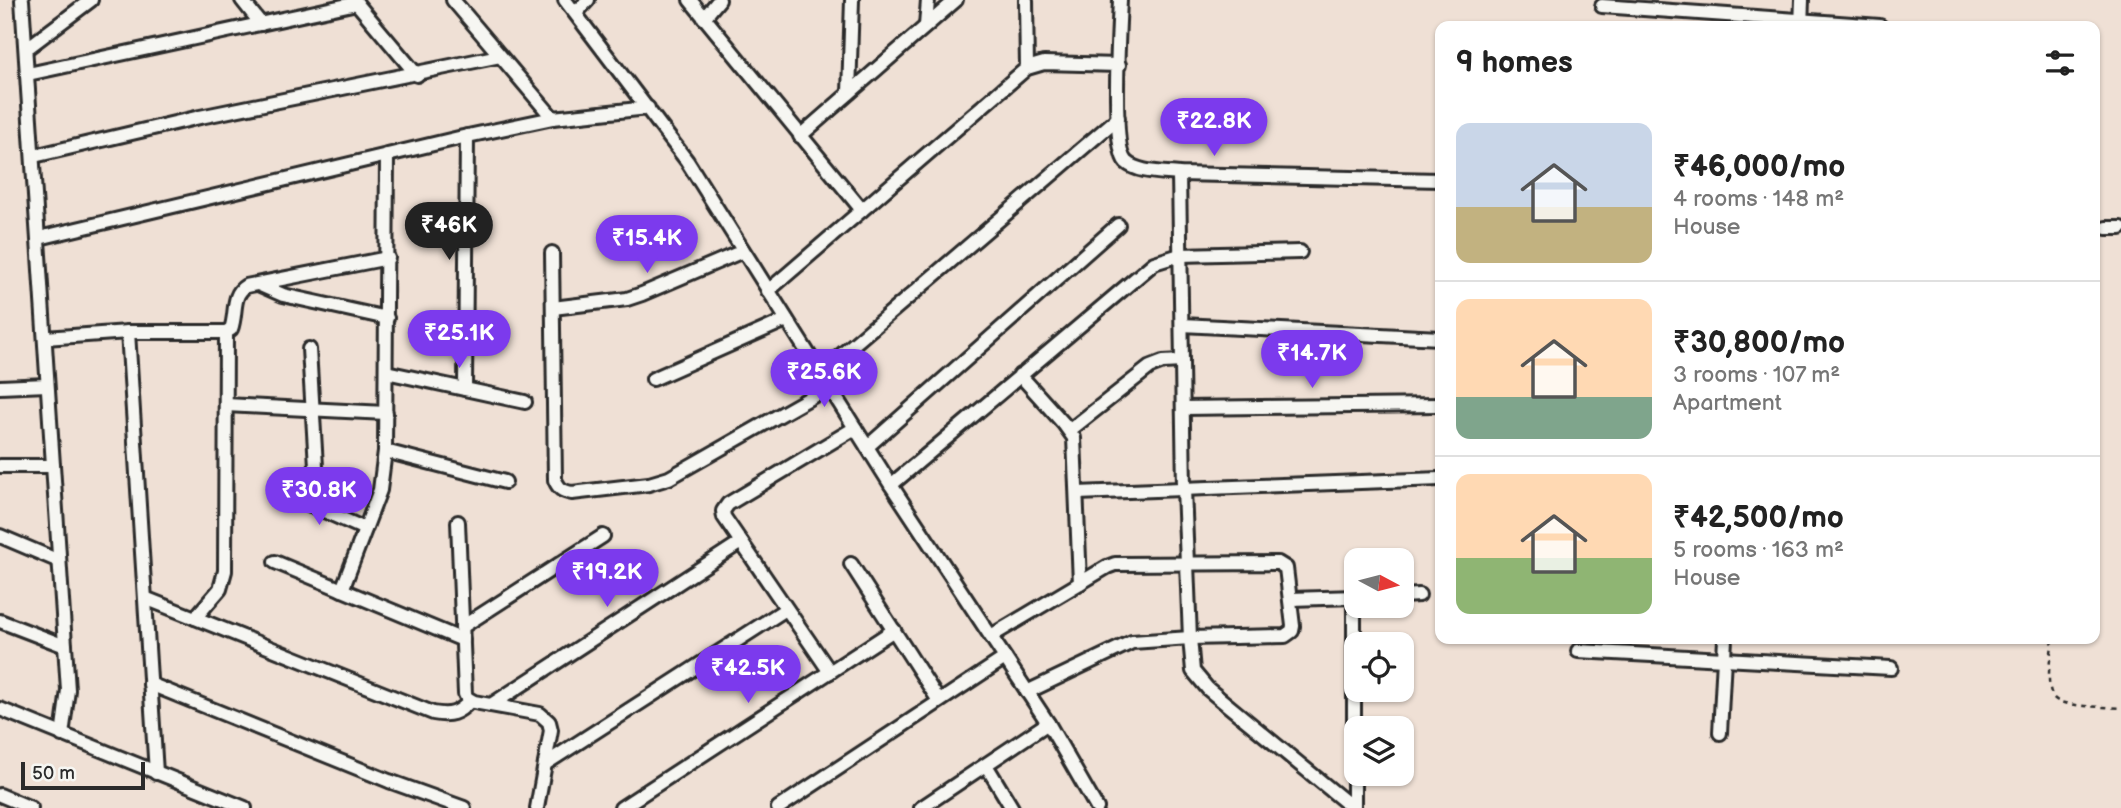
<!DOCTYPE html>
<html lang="en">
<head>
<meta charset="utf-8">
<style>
	body { margin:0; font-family:"Balsamiq Sans",sans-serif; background:#f6f6f6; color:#222; height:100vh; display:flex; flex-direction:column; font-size:26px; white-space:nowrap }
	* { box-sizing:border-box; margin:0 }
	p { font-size:23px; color:#767676 }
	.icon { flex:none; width:38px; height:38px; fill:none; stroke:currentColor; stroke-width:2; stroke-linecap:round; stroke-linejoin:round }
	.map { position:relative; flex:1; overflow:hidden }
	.details { position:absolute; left:1435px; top:21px; width:665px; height:623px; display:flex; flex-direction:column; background:#fff; border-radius:14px; box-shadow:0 2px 5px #0004 }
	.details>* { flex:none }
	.needle { width:46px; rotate:97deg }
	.tools { position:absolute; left:1344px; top:548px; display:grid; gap:14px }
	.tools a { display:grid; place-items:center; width:70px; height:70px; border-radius:14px; background:#fff; box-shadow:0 2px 5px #0004; font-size:35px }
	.scale { position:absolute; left:21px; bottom:18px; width:124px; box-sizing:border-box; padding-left:7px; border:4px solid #2b2b2b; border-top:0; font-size:19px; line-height:24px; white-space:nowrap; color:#2b2b2b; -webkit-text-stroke:5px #f6f6f2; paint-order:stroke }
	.price { position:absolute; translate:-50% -60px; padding:0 16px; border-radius:24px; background:#7c3aed; color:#fff; font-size:23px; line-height:46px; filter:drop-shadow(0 2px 4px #0008) }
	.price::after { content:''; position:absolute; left:50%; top:42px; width:21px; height:16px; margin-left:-10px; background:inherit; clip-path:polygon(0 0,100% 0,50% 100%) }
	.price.on { background:#222; color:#fff }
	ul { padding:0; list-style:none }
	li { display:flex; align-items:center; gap:21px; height:175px; padding:0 21px }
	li+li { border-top:2px solid #e0e0e0 }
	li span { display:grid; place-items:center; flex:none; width:196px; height:140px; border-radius:14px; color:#555 }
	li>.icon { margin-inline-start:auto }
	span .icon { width:84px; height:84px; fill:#fffc; stroke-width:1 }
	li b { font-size:30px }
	h2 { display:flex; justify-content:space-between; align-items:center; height:84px; padding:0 21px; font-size:30px }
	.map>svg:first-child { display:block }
</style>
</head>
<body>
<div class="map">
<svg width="2121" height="808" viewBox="0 0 2121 808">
	<rect width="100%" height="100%" fill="#efe0d5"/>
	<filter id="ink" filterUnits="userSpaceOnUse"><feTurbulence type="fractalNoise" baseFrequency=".0143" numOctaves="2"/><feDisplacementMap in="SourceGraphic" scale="14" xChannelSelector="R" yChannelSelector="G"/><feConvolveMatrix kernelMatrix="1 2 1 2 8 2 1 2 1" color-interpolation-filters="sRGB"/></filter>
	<g filter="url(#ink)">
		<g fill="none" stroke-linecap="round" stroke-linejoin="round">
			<!-- street casing -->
			<g stroke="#2b2b2b" stroke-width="18">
				<g id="street">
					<polyline points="22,0 68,690 62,735"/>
					<polyline points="242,0 261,24"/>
					<polyline points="354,0 417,75"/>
					<polyline points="453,0 553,118"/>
					<polyline points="565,0 687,161 891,485 1048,723 1097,808"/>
					<polyline points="690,0 862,210"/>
					<polyline points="1026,0 1027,68"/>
					<path d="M1120 0C1119 27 1111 147 1126 162 1138 173 1163 172 1179 174L1440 180"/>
					<polyline points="1602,6 1880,26"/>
					<polyline points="576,13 588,0"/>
					<polyline points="704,18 719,0"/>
					<polyline points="926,26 928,0"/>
					<polyline points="1801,26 1802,0"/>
					<polyline points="26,49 91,0"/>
					<polyline points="28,74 357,3"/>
					<polyline points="849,93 852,0"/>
					<polyline points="800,136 956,0"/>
					<polyline points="34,156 200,117 500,56"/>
					<polyline points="1179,174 1184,489 1190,638 1193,671 1208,689 1353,808"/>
					<polyline points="2106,228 2121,228"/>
					<polyline points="39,238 463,137 553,118 648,108"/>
					<path d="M552 253 555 480C559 489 562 491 572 493L649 484 669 478 829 387"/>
					<polyline points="258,284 283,295 387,318"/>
					<polyline points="768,291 1027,68 1044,63 1119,65"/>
					<polyline points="553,308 627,299 642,294 743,251"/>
					<polyline points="1182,325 1440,338"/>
					<polyline points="128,332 156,773"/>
					<path d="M45 338 128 332H226L231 329C237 314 231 295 246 286L388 258"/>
					<polyline points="309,349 316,466"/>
					<polyline points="386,372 525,402"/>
					<polyline points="820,373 1118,118"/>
					<polyline points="1020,375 1064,424 1074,438 1080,583"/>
					<polyline points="653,379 786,320"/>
					<polyline points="0,387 47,385"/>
					<polyline points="465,389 467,136"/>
					<polyline points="226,405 386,413"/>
					<polyline points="1183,408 1440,405"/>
					<polyline points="1070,430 1150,367 1163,362 1182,361"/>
					<polyline points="867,447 1118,225"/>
					<polyline points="385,451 505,482"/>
					<polyline points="0,466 53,466"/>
					<polyline points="891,485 1154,263 1180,255 1300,252"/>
					<polyline points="1077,493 1440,479"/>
					<polyline points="286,494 365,529"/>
					<polyline points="458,522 465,694 467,698 474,702 540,714 549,722 551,730 537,808"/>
					<polyline points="0,536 59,561"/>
					<polyline points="275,562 463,640"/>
					<polyline points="851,564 939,701"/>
					<polyline points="342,590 380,490 385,451 387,155"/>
					<polyline points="1402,596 1419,595"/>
					<path d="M145 598 433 713C450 716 458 714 470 701"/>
					<polyline points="1290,599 1356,597"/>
					<polyline points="195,618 220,589 225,571 226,332"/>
					<polyline points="0,621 65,646"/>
					<polyline points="462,627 603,536"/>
					<polyline points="991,636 1107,567 1115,564 1278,563 1286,568 1293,626 1292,631 1285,636 1190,638 1132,642 1027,692"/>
					<polyline points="1578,651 1891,668"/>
					<polyline points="830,672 724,517 723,511 728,504 855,428"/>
					<polyline points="150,684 389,781 464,808"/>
					<polyline points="491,705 741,542"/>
					<polyline points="0,709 245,808"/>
					<polyline points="1720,733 1725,639"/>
					<polyline points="545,764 786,609"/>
					<polyline points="986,765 1012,808"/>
					<polyline points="0,795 31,808"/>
					<polyline points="621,808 894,630"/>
					<polyline points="778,808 1005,658"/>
					<polyline points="921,808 1048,723"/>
					<polyline points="1354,808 1354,597"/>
				</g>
			</g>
			<!-- path -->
			<path stroke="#2b2b2b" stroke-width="2.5" stroke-dasharray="5 5" stroke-linecap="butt" d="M2053 639C2051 653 2044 689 2055 699 2063 707 2108 707 2121 708"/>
			<!-- street -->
			<use href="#street" stroke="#f6f6f2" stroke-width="12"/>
		</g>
	</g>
</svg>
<div class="tools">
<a><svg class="needle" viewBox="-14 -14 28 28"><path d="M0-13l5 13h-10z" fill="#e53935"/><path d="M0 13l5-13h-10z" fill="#767676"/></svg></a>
<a><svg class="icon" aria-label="locate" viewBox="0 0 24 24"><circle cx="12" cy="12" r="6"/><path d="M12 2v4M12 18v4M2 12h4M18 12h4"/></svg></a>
<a><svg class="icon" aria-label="layers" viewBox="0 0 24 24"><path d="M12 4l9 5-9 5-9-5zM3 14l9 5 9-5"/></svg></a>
</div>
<div class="scale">50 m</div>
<b class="price" style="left:1214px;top:158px">₹22.8K</b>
<b class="price on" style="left:449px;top:262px">₹46K</b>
<b class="price" style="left:647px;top:275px">₹15.4K</b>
<b class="price" style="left:459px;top:370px">₹25.1K</b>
<b class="price" style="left:1312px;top:390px">₹14.7K</b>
<b class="price" style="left:824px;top:409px">₹25.6K</b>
<b class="price" style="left:319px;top:527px">₹30.8K</b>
<b class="price" style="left:607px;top:609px">₹19.2K</b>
<b class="price" style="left:748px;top:705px">₹42.5K</b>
<section class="details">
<h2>9 homes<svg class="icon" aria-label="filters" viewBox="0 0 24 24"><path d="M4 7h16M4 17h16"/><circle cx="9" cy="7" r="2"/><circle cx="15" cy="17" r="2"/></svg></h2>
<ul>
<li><span style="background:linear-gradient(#c9d6e8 60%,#c2b280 0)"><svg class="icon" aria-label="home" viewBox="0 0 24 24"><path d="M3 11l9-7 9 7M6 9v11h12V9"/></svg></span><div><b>₹46,000/mo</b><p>4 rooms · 148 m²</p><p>House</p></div></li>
<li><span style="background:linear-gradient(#ffd9b3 70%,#7fa58c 0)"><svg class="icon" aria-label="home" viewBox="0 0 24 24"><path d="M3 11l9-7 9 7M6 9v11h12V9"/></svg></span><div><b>₹30,800/mo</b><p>3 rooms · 107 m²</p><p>Apartment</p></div></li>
<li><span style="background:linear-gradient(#ffd9b3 60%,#8fb573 0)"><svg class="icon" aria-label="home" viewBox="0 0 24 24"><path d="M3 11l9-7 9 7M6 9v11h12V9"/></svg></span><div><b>₹42,500/mo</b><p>5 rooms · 163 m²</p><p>House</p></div></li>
</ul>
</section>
</div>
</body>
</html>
